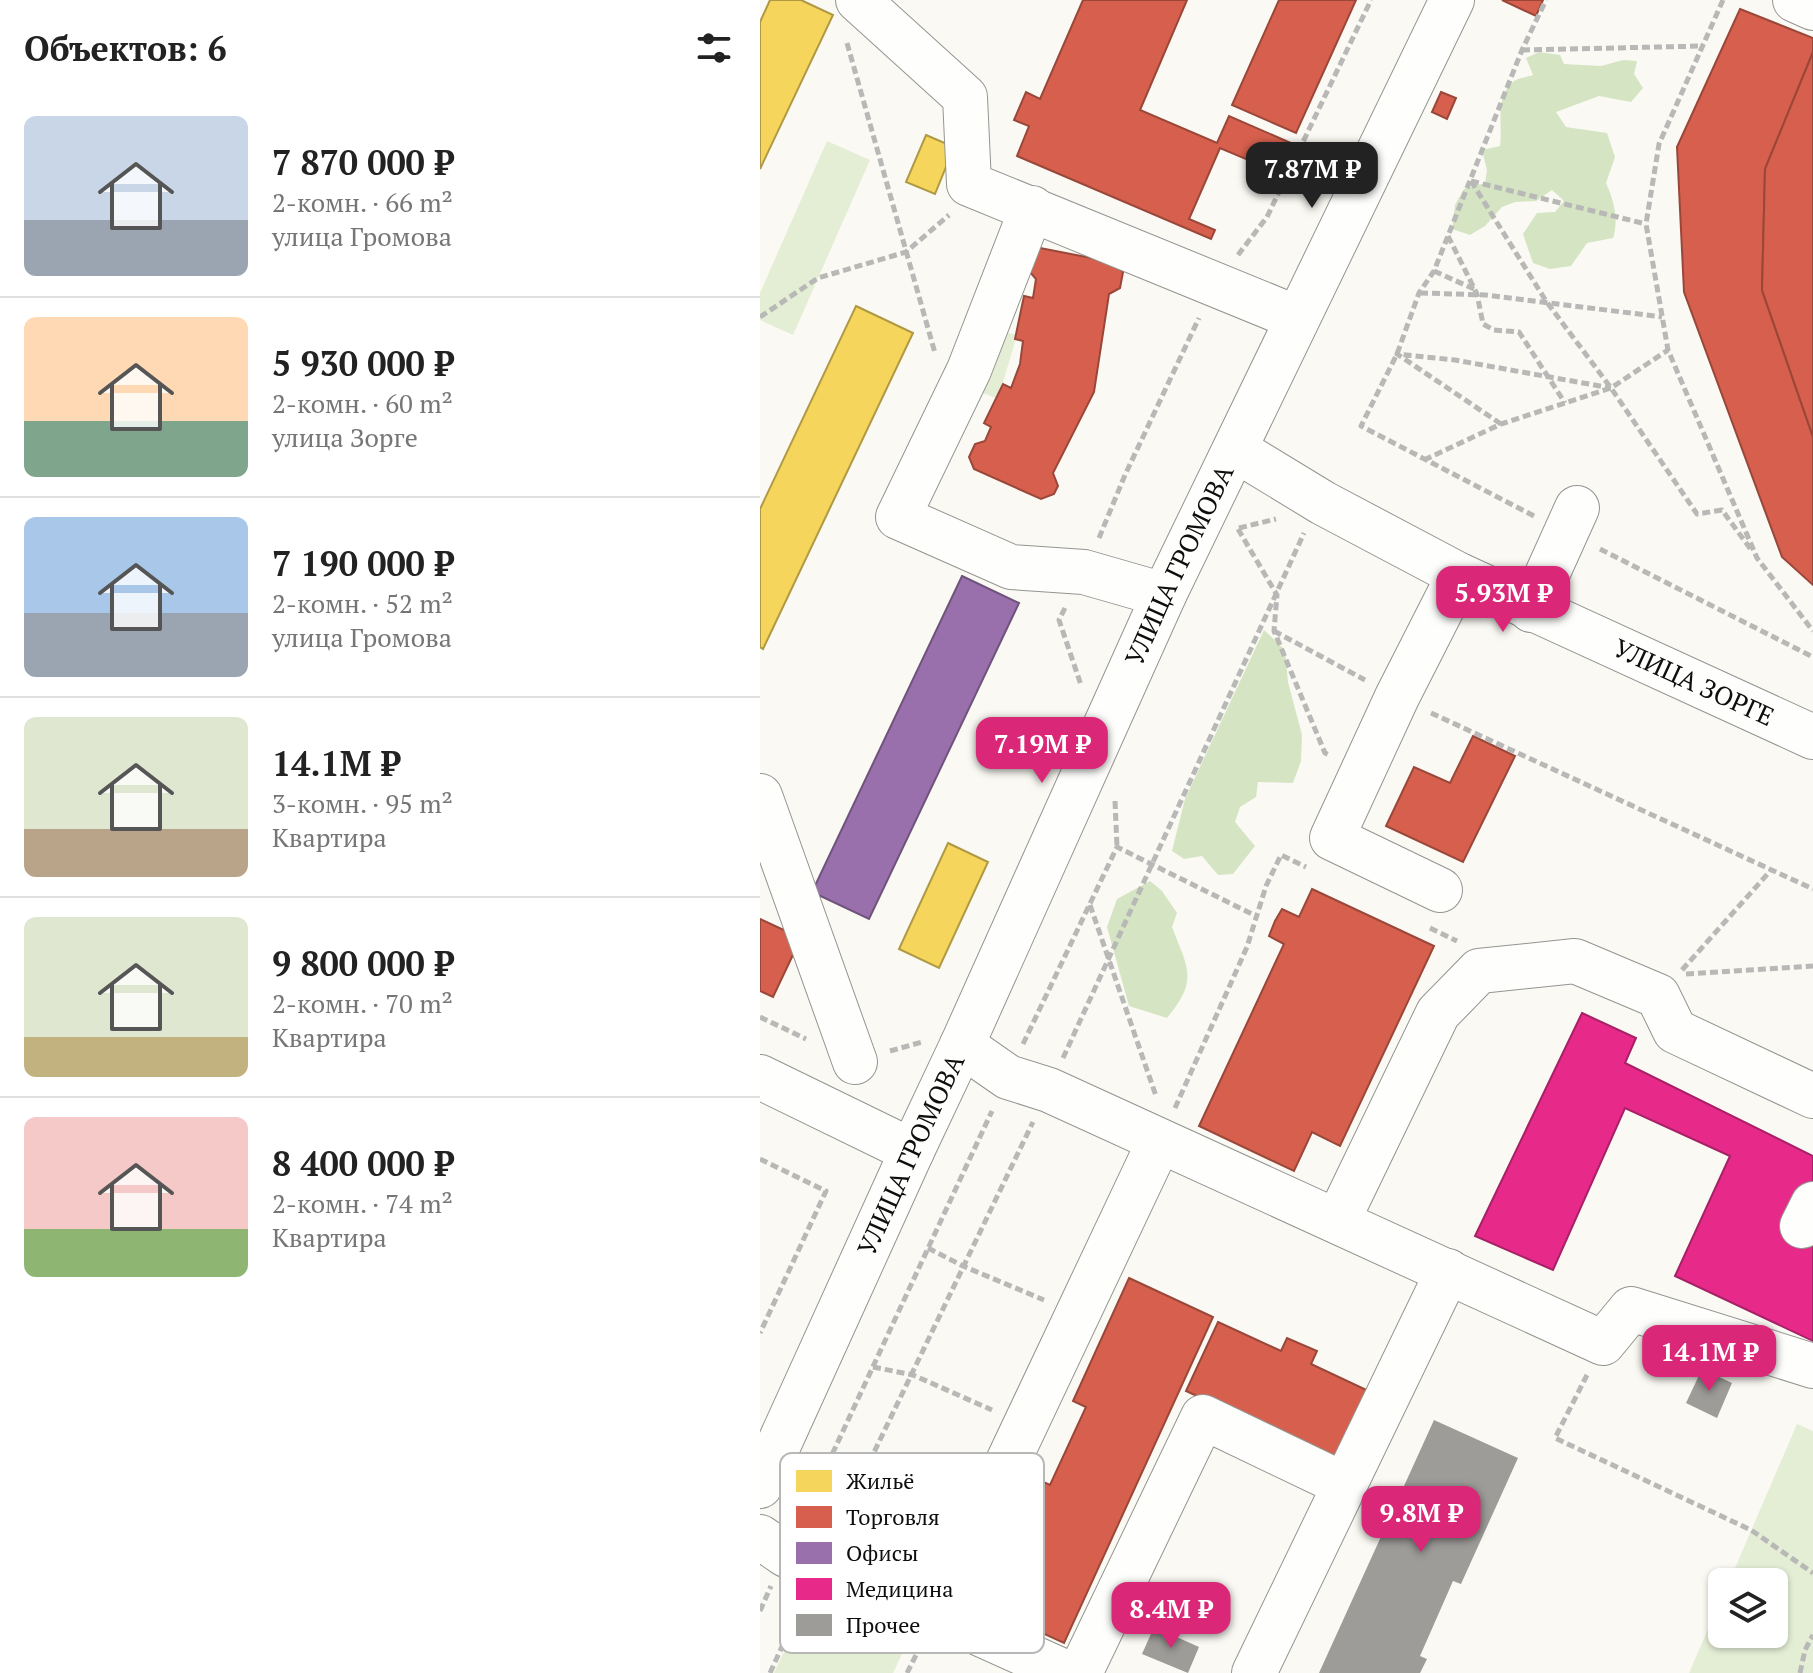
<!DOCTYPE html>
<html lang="ru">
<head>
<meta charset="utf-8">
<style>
	body { margin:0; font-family:"PT Serif",serif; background:#f2f2f2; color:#222; height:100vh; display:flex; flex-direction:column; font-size:30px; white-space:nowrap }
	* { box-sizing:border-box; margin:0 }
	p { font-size:26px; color:#767676 }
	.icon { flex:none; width:44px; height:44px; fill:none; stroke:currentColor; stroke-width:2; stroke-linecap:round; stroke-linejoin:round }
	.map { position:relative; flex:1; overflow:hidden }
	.panel { display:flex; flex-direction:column; background:#fff; width:760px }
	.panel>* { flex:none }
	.fabs { position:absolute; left:948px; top:1568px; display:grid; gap:16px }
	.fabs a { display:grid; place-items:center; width:80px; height:80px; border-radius:12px; background:#fff; box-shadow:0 2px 6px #0004; font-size:40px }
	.price { position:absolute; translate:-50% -68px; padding:0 18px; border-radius:16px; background:#db2777; color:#fff; font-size:26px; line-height:52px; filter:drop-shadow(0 2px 4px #0008) }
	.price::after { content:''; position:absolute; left:50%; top:48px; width:24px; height:18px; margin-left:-12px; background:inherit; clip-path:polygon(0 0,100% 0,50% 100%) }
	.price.active { background:#222; color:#fff }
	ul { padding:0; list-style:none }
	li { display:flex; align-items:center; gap:24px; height:200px; padding:0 24px }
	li+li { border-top:2px solid #e0e0e0 }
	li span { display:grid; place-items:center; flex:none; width:224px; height:160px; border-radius:12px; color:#555 }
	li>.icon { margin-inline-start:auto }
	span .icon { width:96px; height:96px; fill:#fffc; stroke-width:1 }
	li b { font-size:34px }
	h2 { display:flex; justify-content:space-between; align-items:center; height:96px; padding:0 24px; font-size:34px }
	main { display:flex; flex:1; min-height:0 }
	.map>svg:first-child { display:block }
</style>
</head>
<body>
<main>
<section class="panel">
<h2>Объектов: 6<svg class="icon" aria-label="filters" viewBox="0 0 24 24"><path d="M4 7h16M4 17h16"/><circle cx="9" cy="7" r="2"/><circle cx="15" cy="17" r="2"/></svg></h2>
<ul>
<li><span style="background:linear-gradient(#c9d6e8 65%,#9aa5b1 0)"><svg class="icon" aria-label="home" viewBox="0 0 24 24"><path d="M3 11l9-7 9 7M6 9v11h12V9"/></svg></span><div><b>7 870 000 ₽</b><p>2-комн. · 66 m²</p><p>улица Громова</p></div></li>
<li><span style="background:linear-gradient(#ffd9b3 65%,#7fa58c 0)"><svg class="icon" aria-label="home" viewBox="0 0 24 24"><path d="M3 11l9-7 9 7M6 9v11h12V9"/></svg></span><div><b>5 930 000 ₽</b><p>2-комн. · 60 m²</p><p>улица Зорге</p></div></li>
<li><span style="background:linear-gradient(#a9c7e8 60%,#9aa5b1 0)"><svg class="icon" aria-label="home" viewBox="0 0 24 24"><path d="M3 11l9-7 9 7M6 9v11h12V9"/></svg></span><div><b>7 190 000 ₽</b><p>2-комн. · 52 m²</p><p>улица Громова</p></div></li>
<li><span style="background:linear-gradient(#dfe7d0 70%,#b9a48a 0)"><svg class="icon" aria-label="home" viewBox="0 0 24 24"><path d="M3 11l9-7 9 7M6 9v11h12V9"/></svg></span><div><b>14.1M ₽</b><p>3-комн. · 95 m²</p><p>Квартира</p></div></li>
<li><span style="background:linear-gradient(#dfe7d0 75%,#c2b280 0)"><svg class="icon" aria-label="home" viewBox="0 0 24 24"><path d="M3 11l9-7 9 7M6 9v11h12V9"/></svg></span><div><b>9 800 000 ₽</b><p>2-комн. · 70 m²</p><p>Квартира</p></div></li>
<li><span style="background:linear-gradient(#f6c9c9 70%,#8fb573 0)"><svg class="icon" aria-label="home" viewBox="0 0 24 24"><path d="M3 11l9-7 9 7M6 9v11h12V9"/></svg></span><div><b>8 400 000 ₽</b><p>2-комн. · 74 m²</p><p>Квартира</p></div></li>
</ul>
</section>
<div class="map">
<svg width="1053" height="1673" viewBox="0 0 1053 1673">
	<rect width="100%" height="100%" fill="#faf9f3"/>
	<!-- green -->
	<g fill="#e4eed5">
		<polygon points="67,141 110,160 33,335 0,320 0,293"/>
		<polygon points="220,326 257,335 238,399 200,384"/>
		<polygon points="1037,1424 1053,1431 1053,1673 929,1673 962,1597 962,1634 1014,1634 1014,1582 969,1582"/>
		<polygon points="60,1574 158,1620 133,1673 14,1673"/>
	</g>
	<!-- forest -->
	<g fill="#d5e5c4">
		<path d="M779 52 800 55 804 64 841 66 863 60 877 61 874 74 883 88 871 102 839 96 796 112 806 127 847 133 855 157 846 183C854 201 859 219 853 238L827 243 811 266 790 269 773 263 763 234 777 213 795 212 804 201 792 190 776 201 755 202 742 207 725 226 710 235 692 229 695 205 704 189 725 183 727 170 722 150 740 146C743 126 734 96 754 81 758 78 768 77 773 75L766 58Z"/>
		<polygon points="504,630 525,650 528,682 542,735 541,761 533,783 498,782 496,797 480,807 475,822 495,846 473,874 458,875 442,856 424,859 412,851 425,799"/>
		<path d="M390 881 402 891 417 913 412 927C428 969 439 980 407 1018L369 1006 347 927 357 899Z"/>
	</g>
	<!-- homes -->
	<g fill="#f6d55c" stroke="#b09945" stroke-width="2">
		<polygon points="10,0 41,0 73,15 0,169 0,22"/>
		<polygon points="166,135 194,147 175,194 146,182"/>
		<polygon points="96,306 153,333 3,649 0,647 0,509"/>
		<polygon points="188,843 228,862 179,968 139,949"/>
	</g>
	<!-- shops -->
	<g fill="#d6604d" stroke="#9a473a" stroke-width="2">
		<polygon points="323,0 427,0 380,110 457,143 469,116 531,143 519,173 460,148 429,219 455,230 451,239 257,156 269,126 254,120 266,92 280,99"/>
		<polygon points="519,0 596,0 536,133 472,105"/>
		<polygon points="742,0 783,0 776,16"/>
		<polygon points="980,9 1053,38 1053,52 1005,169 1002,290 1053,437 1053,585 1022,557 924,292 917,147"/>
		<polygon points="1053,52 1053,437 1002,290 1005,169"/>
		<polygon points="681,92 696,98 687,119 672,112"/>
		<polygon points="280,248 352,262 363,272 360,288 349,294 334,392 293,473 298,486 294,494 281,499 214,469 209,457 215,444 225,441 231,427 224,423 243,384 251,388 260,364 263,341 255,339 264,296 273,298 276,279 269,271 271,255"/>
		<polygon points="713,736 755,756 703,862 626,826 654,767 690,783"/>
		<polygon points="552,889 674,946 580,1146 552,1132 534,1171 439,1126 524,944 509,936 515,921 522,909 539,917"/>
		<polygon points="0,919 41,938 13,997 0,991"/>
		<polygon points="369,1278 453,1317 304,1643 219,1604 277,1479 290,1485 326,1407 313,1401"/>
		<polygon points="458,1322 521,1351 527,1338 557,1351 551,1364 617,1395 585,1464 426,1391"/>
	</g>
	<!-- offices -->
	<polygon fill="#9970ab" stroke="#6f537c" stroke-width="2" points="202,576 259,603 109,919 52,892"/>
	<!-- health -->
	<polygon fill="#e7298a" stroke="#a62165" stroke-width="2" points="822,1013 876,1038 865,1063 1053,1156 1053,1341 915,1276 970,1156 865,1108 793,1270 715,1236"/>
	<!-- building -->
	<g fill="#9e9c99">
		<polygon points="942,1369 972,1383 957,1418 926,1403"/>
		<polygon points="674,1420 758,1458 701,1584 693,1581 660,1656 667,1659 660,1673 559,1673"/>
		<polygon points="394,1627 439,1647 428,1673 382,1654"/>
	</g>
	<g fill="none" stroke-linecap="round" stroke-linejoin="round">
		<!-- minor casing -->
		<g stroke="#949491" stroke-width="46">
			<g id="minor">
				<polyline points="98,0 205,97 209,184 537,318"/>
				<polyline points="1035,0 1053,8"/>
				<polyline points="272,208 209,370 138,517 251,567 324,572 404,595"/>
				<path id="s1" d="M476 450 563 503 699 575 1053 737"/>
				<polyline points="771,610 817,508"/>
				<polyline points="0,796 95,1062"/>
				<polyline points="680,890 572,838 637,697 699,575"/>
				<polyline points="202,1045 248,1077 289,1090 843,1343 871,1309 1053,1366"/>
				<polyline points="0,1077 152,1151"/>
				<polyline points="578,1220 678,1013 719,971 815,961 898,996 915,1031 1053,1096"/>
				<polyline points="1042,1226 1053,1204"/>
				<path id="s2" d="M0 1486 152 1151 202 1045 404 595 692 0"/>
				<polyline points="0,1537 26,1555 61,1560 176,1614 399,1142"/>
				<polyline points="176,1614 307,1673"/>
				<polyline points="320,1673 443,1417 585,1485"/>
				<polyline points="494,1673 688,1271"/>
			</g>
		</g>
		<!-- path -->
		<g stroke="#b8b8b7" stroke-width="5" stroke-dasharray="8 4" stroke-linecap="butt">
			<polyline points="963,0 899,144 886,224 908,350 997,558 1053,631"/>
			<polyline points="87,43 175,353"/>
			<polyline points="762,50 943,46"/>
			<polyline points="711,181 786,301 851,388 937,514 962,510 992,551"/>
			<polyline points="711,181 886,224"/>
			<polyline points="688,236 717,294 723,324 734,330 759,332 805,403"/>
			<polyline points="478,255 507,217 611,0"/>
			<polyline points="674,271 714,289"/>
			<polyline points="660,293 726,295 902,317"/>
			<polyline points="0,317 58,278 146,252 189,215"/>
			<polyline points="741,424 637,354 695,360 851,388"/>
			<polyline points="664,460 741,424 851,388 908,350"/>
			<polyline points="774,516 601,426 637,354 659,293 674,271 762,50 786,0"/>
			<polyline points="479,528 516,519"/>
			<polyline points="478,529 517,595 514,631 565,753 569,755"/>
			<polyline points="339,538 365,475 439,318"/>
			<polyline points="840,549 1053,657"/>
			<polyline points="305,608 299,620 321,685"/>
			<polyline points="514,631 605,680"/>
			<polyline points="671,713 1053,889"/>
			<polyline points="355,801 357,847"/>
			<polyline points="330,905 396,1096"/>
			<polyline points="670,928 697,941"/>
			<polyline points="922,970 1012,869"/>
			<polyline points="926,974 1053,966"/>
			<polyline points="0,1017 46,1039"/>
			<polyline points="263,1044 357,847 498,917"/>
			<polyline points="130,1051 162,1042"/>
			<polyline points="303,1058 544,533"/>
			<polyline points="415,1108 487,947 506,886 521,855 546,867"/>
			<polyline points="0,1159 66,1191 0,1333"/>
			<polyline points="168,1248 203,1266 284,1300"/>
			<polyline points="113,1367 153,1375 232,1410"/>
			<polyline points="827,1375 795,1438 991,1530 1053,1573"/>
			<polyline points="42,1519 232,1111"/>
			<polyline points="78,1527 273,1122"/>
			<polyline points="0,1611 11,1586"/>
			<polyline points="10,1673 46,1594"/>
			<polyline points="147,1673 161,1645"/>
			<polyline points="1040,1673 1045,1650 1053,1635"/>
		</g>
		<!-- minor -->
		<use href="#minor" stroke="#fefefd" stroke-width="44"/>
	</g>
	<g text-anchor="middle" stroke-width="8" stroke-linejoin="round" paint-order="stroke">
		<!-- street labels -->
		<g font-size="26" fill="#0e0e0e" stroke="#fff">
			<text dy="9" stroke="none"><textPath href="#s2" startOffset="1012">УЛИЦА ГРОМОВА</textPath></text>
			<text dy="9" stroke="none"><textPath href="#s1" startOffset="514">УЛИЦА ЗОРГЕ</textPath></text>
			<text dy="9" stroke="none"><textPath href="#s2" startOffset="364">УЛИЦА ГРОМОВА</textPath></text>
		</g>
	</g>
	<!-- legend -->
	<rect x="20" y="1453" width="264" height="200" rx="12" fill="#fff" stroke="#b7b7b7" stroke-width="2"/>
	<rect x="36" y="1470" width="36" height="22" fill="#f6d55c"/>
	<rect x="36" y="1506" width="36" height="22" fill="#d6604d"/>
	<rect x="36" y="1542" width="36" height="22" fill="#9970ab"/>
	<rect x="36" y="1578" width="36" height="22" fill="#e7298a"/>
	<rect x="36" y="1614" width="36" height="22" fill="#9e9c99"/>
	<g font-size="22" fill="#0e0e0e">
		<text x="86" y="1489">Жильё</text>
		<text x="86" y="1525">Торговля</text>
		<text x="86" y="1561">Офисы</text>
		<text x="86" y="1597">Медицина</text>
		<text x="86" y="1633">Прочее</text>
	</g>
</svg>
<div class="fabs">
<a><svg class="icon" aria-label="layers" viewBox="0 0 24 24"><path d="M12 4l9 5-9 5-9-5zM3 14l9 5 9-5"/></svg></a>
</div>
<b class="price active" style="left:552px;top:210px">7.87M ₽</b>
<b class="price" style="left:743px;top:634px">5.93M ₽</b>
<b class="price" style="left:282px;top:785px">7.19M ₽</b>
<b class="price" style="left:949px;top:1393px">14.1M ₽</b>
<b class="price" style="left:661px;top:1554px">9.8M ₽</b>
<b class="price" style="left:411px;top:1650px">8.4M ₽</b>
</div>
</main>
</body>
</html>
